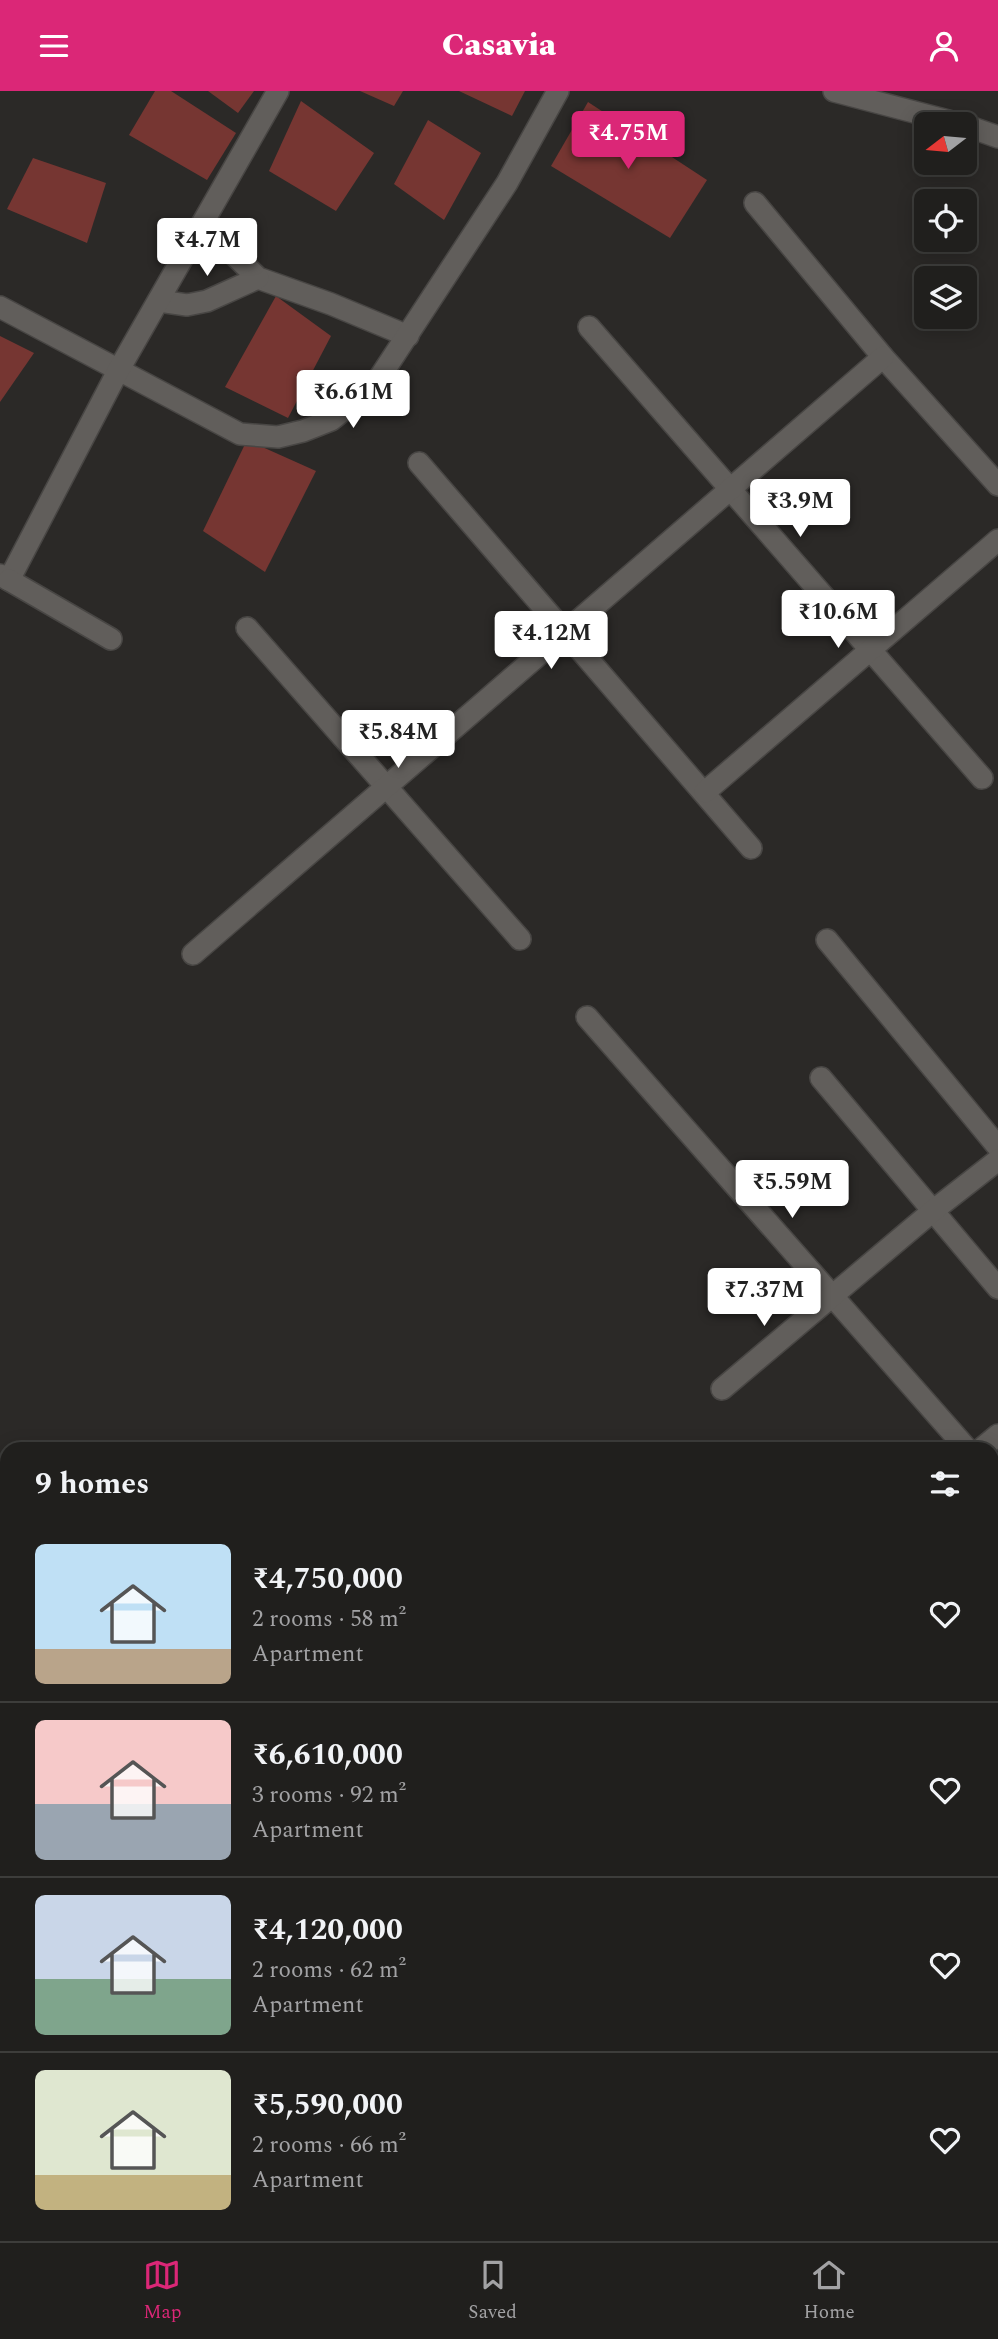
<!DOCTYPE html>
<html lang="en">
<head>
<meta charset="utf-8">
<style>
	body { margin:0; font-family:Spectral,serif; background:#2d2c2a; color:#f1f3f6; height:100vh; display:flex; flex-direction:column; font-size:26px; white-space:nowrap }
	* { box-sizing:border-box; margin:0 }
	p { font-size:23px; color:#a2a2a4 }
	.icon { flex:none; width:38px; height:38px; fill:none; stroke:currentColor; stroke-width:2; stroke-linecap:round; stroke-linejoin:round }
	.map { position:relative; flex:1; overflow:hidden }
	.sheet { position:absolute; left:0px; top:1351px; width:999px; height:800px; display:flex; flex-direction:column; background:#201f1d; border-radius:21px 21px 0 0; box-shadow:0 4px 18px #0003,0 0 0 2px #3d3d3b }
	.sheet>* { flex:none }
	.needle { width:46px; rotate:254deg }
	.buttons { position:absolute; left:914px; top:21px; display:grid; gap:14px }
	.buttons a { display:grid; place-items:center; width:63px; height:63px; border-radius:10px; background:#201f1d; box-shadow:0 4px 18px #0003,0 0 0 2px #3d3d3b; font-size:35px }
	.price { position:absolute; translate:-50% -60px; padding:0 16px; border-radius:7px; background:#fff; color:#222; font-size:23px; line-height:46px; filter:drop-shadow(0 2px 4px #0008) }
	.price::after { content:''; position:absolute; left:50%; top:42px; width:21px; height:16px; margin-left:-10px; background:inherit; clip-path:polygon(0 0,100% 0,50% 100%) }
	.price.current { background:#db2777; color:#fff }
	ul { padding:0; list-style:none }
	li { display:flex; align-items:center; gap:21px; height:175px; padding:0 35px }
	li+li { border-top:2px solid #3d3d3b }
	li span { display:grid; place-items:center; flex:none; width:196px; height:140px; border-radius:10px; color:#555 }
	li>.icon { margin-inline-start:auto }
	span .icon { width:84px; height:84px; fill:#fffc; stroke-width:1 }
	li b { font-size:30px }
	h2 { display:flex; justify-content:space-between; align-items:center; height:84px; padding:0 35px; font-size:30px }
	header { display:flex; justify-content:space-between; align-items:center; height:91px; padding:0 35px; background:#db2777; color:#fff; font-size:32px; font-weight:800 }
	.tabs { display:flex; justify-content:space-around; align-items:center; height:98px; border-top:2px solid #3d3d3b; background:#201f1d; font-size:19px; color:#a2a2a4 }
	.tabs a { display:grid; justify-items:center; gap:4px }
	.tabs .current { color:#db2777 }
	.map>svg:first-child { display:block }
</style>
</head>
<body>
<header><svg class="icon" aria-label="menu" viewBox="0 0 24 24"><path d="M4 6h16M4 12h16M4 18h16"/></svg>Casavia<svg class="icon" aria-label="person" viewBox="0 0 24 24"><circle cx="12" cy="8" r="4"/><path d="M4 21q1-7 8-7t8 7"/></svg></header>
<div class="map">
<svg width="998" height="2150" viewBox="0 0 998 2150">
	<rect width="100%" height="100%" fill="#2b2927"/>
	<!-- building -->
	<g fill="#763632">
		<polygon points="155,0 171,0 236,42 207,89 129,44"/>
		<polygon points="208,0 254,0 238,22"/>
		<polygon points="360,0 403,0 394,15"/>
		<polygon points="459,0 525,0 512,25"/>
		<polygon points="301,10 374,62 336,120 269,80"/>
		<polygon points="588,11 707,89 670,147 551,75"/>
		<polygon points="428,29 481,62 444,129 394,93"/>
		<polygon points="33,67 106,92 87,152 7,118"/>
		<polygon points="276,205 331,245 288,327 225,296"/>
		<polygon points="0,245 34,262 0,311"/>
		<polygon points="247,349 316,380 265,481 203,440"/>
	</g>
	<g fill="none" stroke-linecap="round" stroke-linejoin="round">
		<!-- street casing -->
		<g stroke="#484644" stroke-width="24">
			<g id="street">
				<polyline points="834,0 960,33"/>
				<polyline points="964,34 998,46"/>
				<polyline points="755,112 883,266 998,394"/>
				<polyline points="202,133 258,187 331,213 408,245"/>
				<polyline points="159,210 187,214 207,210 258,187"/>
				<polyline points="0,216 240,343 278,346 303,340 331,329 374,295 507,92 558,0"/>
				<polyline points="589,236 982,687"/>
				<polyline points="419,372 751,757"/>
				<polyline points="0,484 9,489 118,280 278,0"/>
				<polyline points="9,489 111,548"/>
				<polyline points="247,537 520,848"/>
				<polyline points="705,701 998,449"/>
				<polyline points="827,849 998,1056"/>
				<polyline points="193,863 883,266"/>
				<polyline points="587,926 967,1358"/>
				<polyline points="821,987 998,1197"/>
				<polyline points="722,1298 934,1119 998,1069"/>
				<polyline points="981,1358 998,1344"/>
				<polyline points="992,1387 998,1393"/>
				<polyline points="0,1601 7,1608"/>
				<polyline points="786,2144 791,2150"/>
				<polyline points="709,2150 714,2144"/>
			</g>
		</g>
		<!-- street -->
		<use href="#street" stroke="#615e5b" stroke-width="21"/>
	</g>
</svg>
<div class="buttons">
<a><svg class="needle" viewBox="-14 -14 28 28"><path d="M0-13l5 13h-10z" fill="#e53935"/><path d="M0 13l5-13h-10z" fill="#a2a2a4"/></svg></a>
<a><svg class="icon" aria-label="locate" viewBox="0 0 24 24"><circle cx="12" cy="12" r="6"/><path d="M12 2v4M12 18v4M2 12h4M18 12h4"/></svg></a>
<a><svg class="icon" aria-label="layers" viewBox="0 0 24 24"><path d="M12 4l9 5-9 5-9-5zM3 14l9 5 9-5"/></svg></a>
</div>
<b class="price current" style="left:628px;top:80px">₹4.75M</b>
<b class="price" style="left:207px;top:187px">₹4.7M</b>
<b class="price" style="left:353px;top:339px">₹6.61M</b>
<b class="price" style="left:800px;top:448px">₹3.9M</b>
<b class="price" style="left:838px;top:559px">₹10.6M</b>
<b class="price" style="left:551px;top:580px">₹4.12M</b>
<b class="price" style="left:398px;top:679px">₹5.84M</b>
<b class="price" style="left:792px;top:1129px">₹5.59M</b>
<b class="price" style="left:764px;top:1237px">₹7.37M</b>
<section class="sheet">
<h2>9 homes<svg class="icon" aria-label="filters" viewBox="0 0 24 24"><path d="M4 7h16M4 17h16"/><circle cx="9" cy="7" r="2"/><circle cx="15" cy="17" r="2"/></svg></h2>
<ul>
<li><span style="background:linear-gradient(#bfe0f5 75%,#b9a48a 0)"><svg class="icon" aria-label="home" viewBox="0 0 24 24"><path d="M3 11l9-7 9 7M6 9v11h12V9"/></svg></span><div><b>₹4,750,000</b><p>2 rooms · 58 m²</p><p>Apartment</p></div><svg class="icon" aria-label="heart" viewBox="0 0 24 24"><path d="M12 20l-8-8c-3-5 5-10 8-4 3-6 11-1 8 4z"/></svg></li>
<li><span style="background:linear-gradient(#f6c9c9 60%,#9aa5b1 0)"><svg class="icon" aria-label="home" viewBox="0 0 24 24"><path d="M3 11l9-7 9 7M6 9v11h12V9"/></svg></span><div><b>₹6,610,000</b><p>3 rooms · 92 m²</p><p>Apartment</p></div><svg class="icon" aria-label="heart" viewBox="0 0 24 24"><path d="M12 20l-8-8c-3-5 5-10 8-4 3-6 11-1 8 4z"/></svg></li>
<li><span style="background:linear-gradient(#c9d6e8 60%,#7fa58c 0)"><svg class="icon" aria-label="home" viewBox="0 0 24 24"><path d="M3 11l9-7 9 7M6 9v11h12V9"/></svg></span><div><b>₹4,120,000</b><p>2 rooms · 62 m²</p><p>Apartment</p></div><svg class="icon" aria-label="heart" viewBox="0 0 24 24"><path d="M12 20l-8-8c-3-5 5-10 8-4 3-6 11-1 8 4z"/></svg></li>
<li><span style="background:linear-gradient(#dfe7d0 75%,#c2b280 0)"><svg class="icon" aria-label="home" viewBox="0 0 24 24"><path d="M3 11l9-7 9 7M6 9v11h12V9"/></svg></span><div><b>₹5,590,000</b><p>2 rooms · 66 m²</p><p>Apartment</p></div><svg class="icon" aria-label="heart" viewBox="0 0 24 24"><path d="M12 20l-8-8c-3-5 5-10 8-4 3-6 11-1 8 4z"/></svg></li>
</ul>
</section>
</div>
<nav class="tabs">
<a class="current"><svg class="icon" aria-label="map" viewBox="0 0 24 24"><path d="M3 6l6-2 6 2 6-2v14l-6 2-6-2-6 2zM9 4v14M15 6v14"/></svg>Map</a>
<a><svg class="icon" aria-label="saved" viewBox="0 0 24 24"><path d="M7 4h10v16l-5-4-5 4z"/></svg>Saved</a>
<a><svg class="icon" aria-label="home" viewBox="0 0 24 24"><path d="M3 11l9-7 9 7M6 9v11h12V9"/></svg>Home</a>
</nav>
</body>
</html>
